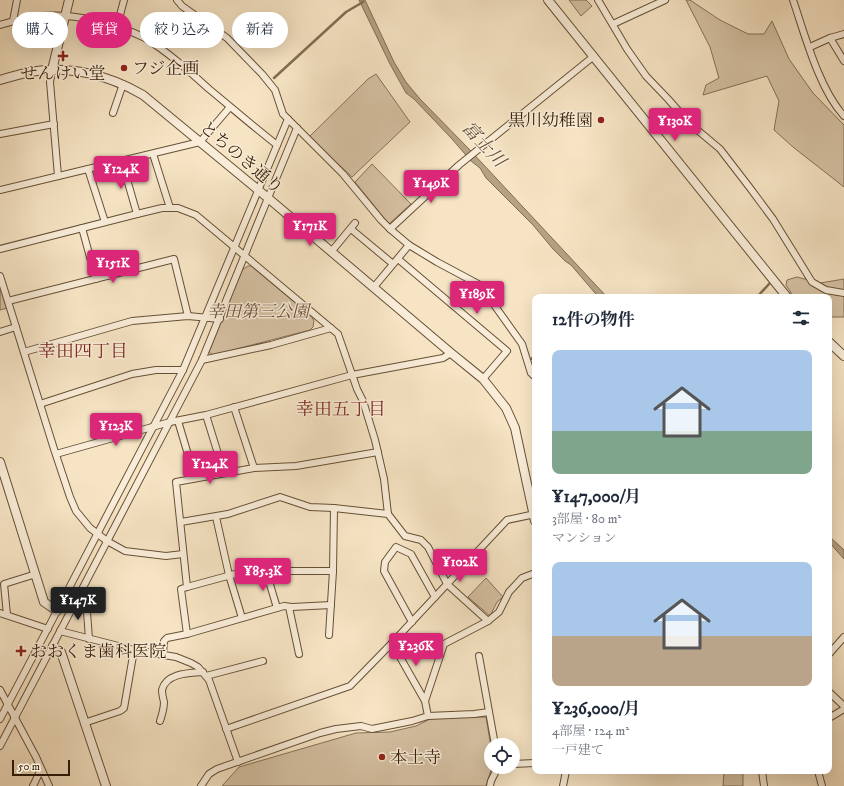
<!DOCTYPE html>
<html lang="ja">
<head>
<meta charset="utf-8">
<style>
	body { margin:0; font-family:"IM FELL DW Pica","Noto Serif JP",serif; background:#f2f2f3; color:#1f2937; height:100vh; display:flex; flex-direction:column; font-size:15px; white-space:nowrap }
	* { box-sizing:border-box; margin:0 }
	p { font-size:13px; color:#747a83 }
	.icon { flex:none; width:22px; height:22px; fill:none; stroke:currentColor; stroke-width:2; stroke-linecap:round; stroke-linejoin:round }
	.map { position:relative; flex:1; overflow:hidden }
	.side { position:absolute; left:532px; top:294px; width:300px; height:480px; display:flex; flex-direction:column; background:#fff; border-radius:8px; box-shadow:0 4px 16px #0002 }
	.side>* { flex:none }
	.guide { position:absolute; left:12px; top:12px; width:380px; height:36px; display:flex; gap:8px }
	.buttons { position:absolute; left:484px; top:738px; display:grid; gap:8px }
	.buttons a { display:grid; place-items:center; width:36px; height:36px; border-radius:50%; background:#fff; box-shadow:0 4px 16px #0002; font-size:20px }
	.scale { position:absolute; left:12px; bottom:10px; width:58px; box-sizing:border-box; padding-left:4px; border:2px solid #371e07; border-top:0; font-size:11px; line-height:14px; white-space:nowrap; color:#371e07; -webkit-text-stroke:3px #f9edd9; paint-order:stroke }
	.price { position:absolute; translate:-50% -34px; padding:0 9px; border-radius:4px; background:#db2777; color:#fff; font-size:13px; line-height:26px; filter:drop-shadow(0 1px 2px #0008) }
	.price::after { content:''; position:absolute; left:50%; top:24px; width:12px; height:9px; margin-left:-6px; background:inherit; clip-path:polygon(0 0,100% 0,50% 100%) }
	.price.on { background:#222; color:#fff }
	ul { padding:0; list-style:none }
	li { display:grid; align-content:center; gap:8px; height:212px; padding:0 20px }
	li span { display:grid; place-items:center; height:124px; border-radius:8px; color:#555 }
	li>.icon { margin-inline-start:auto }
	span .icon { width:72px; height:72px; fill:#fffc; stroke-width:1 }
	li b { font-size:17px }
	h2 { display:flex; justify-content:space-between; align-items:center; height:48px; padding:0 20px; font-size:17px }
	.pill { padding:0 14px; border-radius:18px; background:#fff; box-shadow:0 4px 16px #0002; font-size:14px; line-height:36px }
	.pill.on { background:#db2777; color:#fff }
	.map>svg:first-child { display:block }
</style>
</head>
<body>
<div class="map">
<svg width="844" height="786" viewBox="0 0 844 786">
	<rect width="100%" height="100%" fill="#f6e4c4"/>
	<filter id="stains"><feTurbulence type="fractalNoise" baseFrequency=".005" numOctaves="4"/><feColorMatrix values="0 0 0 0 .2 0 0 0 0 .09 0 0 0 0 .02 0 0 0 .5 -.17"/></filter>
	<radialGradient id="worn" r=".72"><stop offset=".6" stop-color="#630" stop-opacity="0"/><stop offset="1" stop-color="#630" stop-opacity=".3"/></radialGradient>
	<!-- green -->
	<g fill="#d6c2a4" stroke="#867056">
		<polygon points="569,0 586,0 592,6 581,16"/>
		<polygon points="686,0 690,0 720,20 748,34 764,34 772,21 789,59 813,93 844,125 844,187 793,147 774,130 779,101 767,76 703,95 706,85 719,78 710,47"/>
		<polygon points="376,74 410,122 352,177 309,137 368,79"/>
		<polygon points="372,164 411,204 389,224 355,182"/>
		<polygon points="248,266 251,266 312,317 314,321 313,327 310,330 213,355 209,352 242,270"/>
		<polygon points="797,277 820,283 844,279 844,317 829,317 829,297 794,297 786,285 787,280"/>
		<polygon points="0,286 7,308 0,310"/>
		<polygon points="486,578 503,597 497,602 490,616 468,597"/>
		<polygon points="486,717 491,747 492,767 486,786 222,786 239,767 356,733 390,732 416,726 432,718"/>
		<polygon points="724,771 741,771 743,773 743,786 723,786"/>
	</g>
	<!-- water -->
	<g fill="#b5a184" stroke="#836d52">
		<polygon points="359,0 365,0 394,62 406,82 420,99 468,148 607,297 599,297 595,293 571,265 565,261 553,249 533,225 486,178 480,168 471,161 452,139 414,99 406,93 390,64"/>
		<polygon points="829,536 844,550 844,559 829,542"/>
	</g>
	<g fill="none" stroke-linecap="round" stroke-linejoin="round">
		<!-- stream -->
		<g stroke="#836d52" stroke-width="2.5">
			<polyline points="274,78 346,12 363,2"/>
			<polyline points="757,297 770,283"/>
			<polyline points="531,359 535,356"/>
		</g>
		<!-- minor casing -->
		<g stroke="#675036" stroke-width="8">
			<g id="minor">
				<polyline points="177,0 182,6 227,38 262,74 275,90 283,114 343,174 381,220 390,229 409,245 437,262 480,285 522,344 531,373 535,377"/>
				<polyline points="598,0 627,49 646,76 668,99 689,123 720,149 750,188 773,219 812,282 826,290 844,293"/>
				<path d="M793 0C805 35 819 89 844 116"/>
				<polyline points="13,21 17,0"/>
				<polyline points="613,24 665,0"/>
				<path d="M0 25C13 21 28 17 42 16 75 13 115 23 145 38 168 52 189 71 209 89 232 108 254 127 277 145"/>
				<polyline points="117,26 124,0"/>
				<polyline points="830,38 844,61"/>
				<polyline points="810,47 830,38 844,34"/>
				<polyline points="52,70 50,82 58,176"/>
				<polyline points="113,113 123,84"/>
				<polyline points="0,134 54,124"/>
				<polyline points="153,154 170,208"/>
				<polyline points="122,162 137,214"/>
				<polyline points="88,169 105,222"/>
				<polyline points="0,190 200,142 230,107"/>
				<polyline points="82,228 96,279"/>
				<polyline points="351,229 393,264"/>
				<polyline points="390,229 459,165 594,56"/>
				<polyline points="0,249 137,214 162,208 178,208 196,215 338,334 357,389 363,401 375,440 384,479 388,514"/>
				<polyline points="331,252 355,223"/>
				<polyline points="398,259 507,351 483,379"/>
				<polyline points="0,276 54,449 70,497 76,511 90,528 107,541 125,551 166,556 183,554"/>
				<polyline points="374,287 409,245"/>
				<polyline points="8,301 174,259 188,316"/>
				<polyline points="0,332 16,327"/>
				<polyline points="24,352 132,321 188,316 220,319"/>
				<polyline points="202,360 271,345 331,328"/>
				<polyline points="40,404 132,374 156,370 183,370"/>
				<polyline points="234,407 254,468"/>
				<polyline points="206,415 224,473"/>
				<polyline points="178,421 195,478"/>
				<polyline points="56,454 170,422 206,415 352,375 443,358 451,353"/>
				<polyline points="216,517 229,575 242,618"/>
				<polyline points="181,522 228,514 280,497 310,507 334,508"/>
				<polyline points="266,571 277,608"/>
				<polyline points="187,587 246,571 333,571"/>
				<polyline points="79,596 86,599 89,639"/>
				<polyline points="289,607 299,654"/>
				<polyline points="0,613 48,629"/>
				<polyline points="7,615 4,584 36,574"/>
				<polyline points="412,622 384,571 385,562 396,547 411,554 435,597"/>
				<polyline points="60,631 134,650 176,657 191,663 198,667 209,680 238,762"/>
				<polyline points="187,634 181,589 187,587 176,482 254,468 296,466 378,452"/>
				<polyline points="329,635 333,571 334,508 388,514 405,536 421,540 428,547 447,584 488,621 499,612 509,592 522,578 535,573"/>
				<polyline points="392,643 425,701"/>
				<polyline points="163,654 164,641 167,638 187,634 284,606 292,607 331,605"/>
				<polyline points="829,654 844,637"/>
				<polyline points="479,656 495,745"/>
				<polyline points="206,676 263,661"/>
				<polyline points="0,690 36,757 49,786"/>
				<polyline points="829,692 844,706"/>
				<polyline points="428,716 474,714 489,712"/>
				<polyline points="829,718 844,709"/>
				<polyline points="0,719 57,611 183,370 288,119"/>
				<path d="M160 721C162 715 164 708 164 702 163 698 162 694 162 690 166 673 189 673 203 672"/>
				<polyline points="84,723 120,711 124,708 134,650"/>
				<polyline points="226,729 350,686 392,643 507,520 535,514"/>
				<polyline points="0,746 202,360 268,198 297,128"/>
				<polyline points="513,764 535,763"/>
				<polyline points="762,771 764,786"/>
				<polyline points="818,771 822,786"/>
				<polyline points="33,786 41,769"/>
				<polyline points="201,786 209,774 217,769 320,733 336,729 361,726 372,729 412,721 428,716 425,701 444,644 488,621"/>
				<polyline points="490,786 491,781 498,767"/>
				<polyline points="563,786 566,771"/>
			</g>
		</g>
		<!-- tertiary casing -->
		<g stroke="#675036" stroke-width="10">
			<g id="tertiary">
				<polyline points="548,0 787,297"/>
				<polyline points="52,70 69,0"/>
				<path d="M0 80C10 77 20 74 30 72 69 65 109 75 143 95L268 198 451 353 483 379 506 408 515 428 535 521"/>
				<polyline points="829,342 844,356"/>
				<polyline points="0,462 44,602 57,611"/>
				<polyline points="53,646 61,652 106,786"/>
			</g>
		</g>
		<!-- minor -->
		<use href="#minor" stroke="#f9edd9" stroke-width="6"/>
		<!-- tertiary -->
		<use href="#tertiary" stroke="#f9edd9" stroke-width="8"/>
	</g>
	<!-- markers -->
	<g fill="#8f2418" stroke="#f9edd9" stroke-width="1.5">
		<path d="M61 50h4v4h4v4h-4v4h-4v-4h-4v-4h4z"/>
		<circle cx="124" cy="68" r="4"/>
		<circle cx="601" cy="120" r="4"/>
		<path d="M19 645h4v4h4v4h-4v4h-4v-4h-4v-4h4z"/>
		<circle cx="382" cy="757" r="4"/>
	</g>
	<g text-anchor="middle" stroke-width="3" stroke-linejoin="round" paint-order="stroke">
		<!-- poi labels -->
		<g font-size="17" fill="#371e07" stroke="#f9edd9" text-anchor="start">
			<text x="132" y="74">フジ企画</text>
			<text x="63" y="79" text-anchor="middle">せんけい堂</text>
			<text x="593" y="126" text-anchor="end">黒川幼稚園</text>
			<text x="30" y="657">おおくま歯科医院</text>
			<text x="390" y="763">本土寺</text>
		</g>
		<!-- street labels -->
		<g font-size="17" fill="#371e07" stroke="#f9edd9">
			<text transform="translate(242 157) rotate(40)" y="6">とちのき通り</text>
		</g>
		<!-- park labels -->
		<g font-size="17" font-style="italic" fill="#674f36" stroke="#f9edd9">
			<text x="258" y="317">幸田第三公園</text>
		</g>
		<!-- water labels -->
		<g font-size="18" font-style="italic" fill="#634c33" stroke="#f9edd9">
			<text transform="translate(484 144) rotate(47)" y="6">富士川</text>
		</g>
		<!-- neighbourhood labels -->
		<g font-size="18" fill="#7a1f14" stroke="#f9edd9">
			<text x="83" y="357">幸田四丁目</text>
			<text x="341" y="415">幸田五丁目</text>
		</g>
	</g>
	<rect width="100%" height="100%" filter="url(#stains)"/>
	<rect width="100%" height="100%" fill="url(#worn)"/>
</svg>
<div class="buttons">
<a><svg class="icon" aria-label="locate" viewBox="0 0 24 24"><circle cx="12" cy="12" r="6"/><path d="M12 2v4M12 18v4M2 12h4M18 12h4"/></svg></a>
</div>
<div class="scale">50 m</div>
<b class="price" style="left:675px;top:142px">¥130K</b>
<b class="price" style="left:121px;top:190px">¥124K</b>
<b class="price" style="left:431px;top:204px">¥149K</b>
<b class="price" style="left:310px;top:247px">¥171K</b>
<b class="price" style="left:113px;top:284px">¥151K</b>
<b class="price" style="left:477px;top:315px">¥189K</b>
<b class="price" style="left:116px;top:447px">¥123K</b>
<b class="price" style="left:210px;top:485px">¥124K</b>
<b class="price" style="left:460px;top:583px">¥102K</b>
<b class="price" style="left:263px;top:592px">¥85.3K</b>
<b class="price on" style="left:78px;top:621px">¥147K</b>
<b class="price" style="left:416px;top:667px">¥236K</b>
<div class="guide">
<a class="pill">購入</a>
<a class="pill on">賃貸</a>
<a class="pill">絞り込み</a>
<a class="pill">新着</a>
</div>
<section class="side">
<h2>12件の物件<svg class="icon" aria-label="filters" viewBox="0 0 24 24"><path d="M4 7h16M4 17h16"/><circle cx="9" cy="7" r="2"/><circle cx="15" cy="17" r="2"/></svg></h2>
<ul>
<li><span style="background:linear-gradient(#a9c7e8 65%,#7fa58c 0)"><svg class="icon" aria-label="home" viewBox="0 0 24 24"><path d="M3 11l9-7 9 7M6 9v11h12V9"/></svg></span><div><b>¥147,000/月</b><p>3部屋 · 80 m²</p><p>マンション</p></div></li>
<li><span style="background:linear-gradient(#a9c7e8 60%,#b9a48a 0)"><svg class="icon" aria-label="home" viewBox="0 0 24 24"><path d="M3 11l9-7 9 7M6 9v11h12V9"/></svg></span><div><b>¥236,000/月</b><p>4部屋 · 124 m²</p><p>一戸建て</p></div></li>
</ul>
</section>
</div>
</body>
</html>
